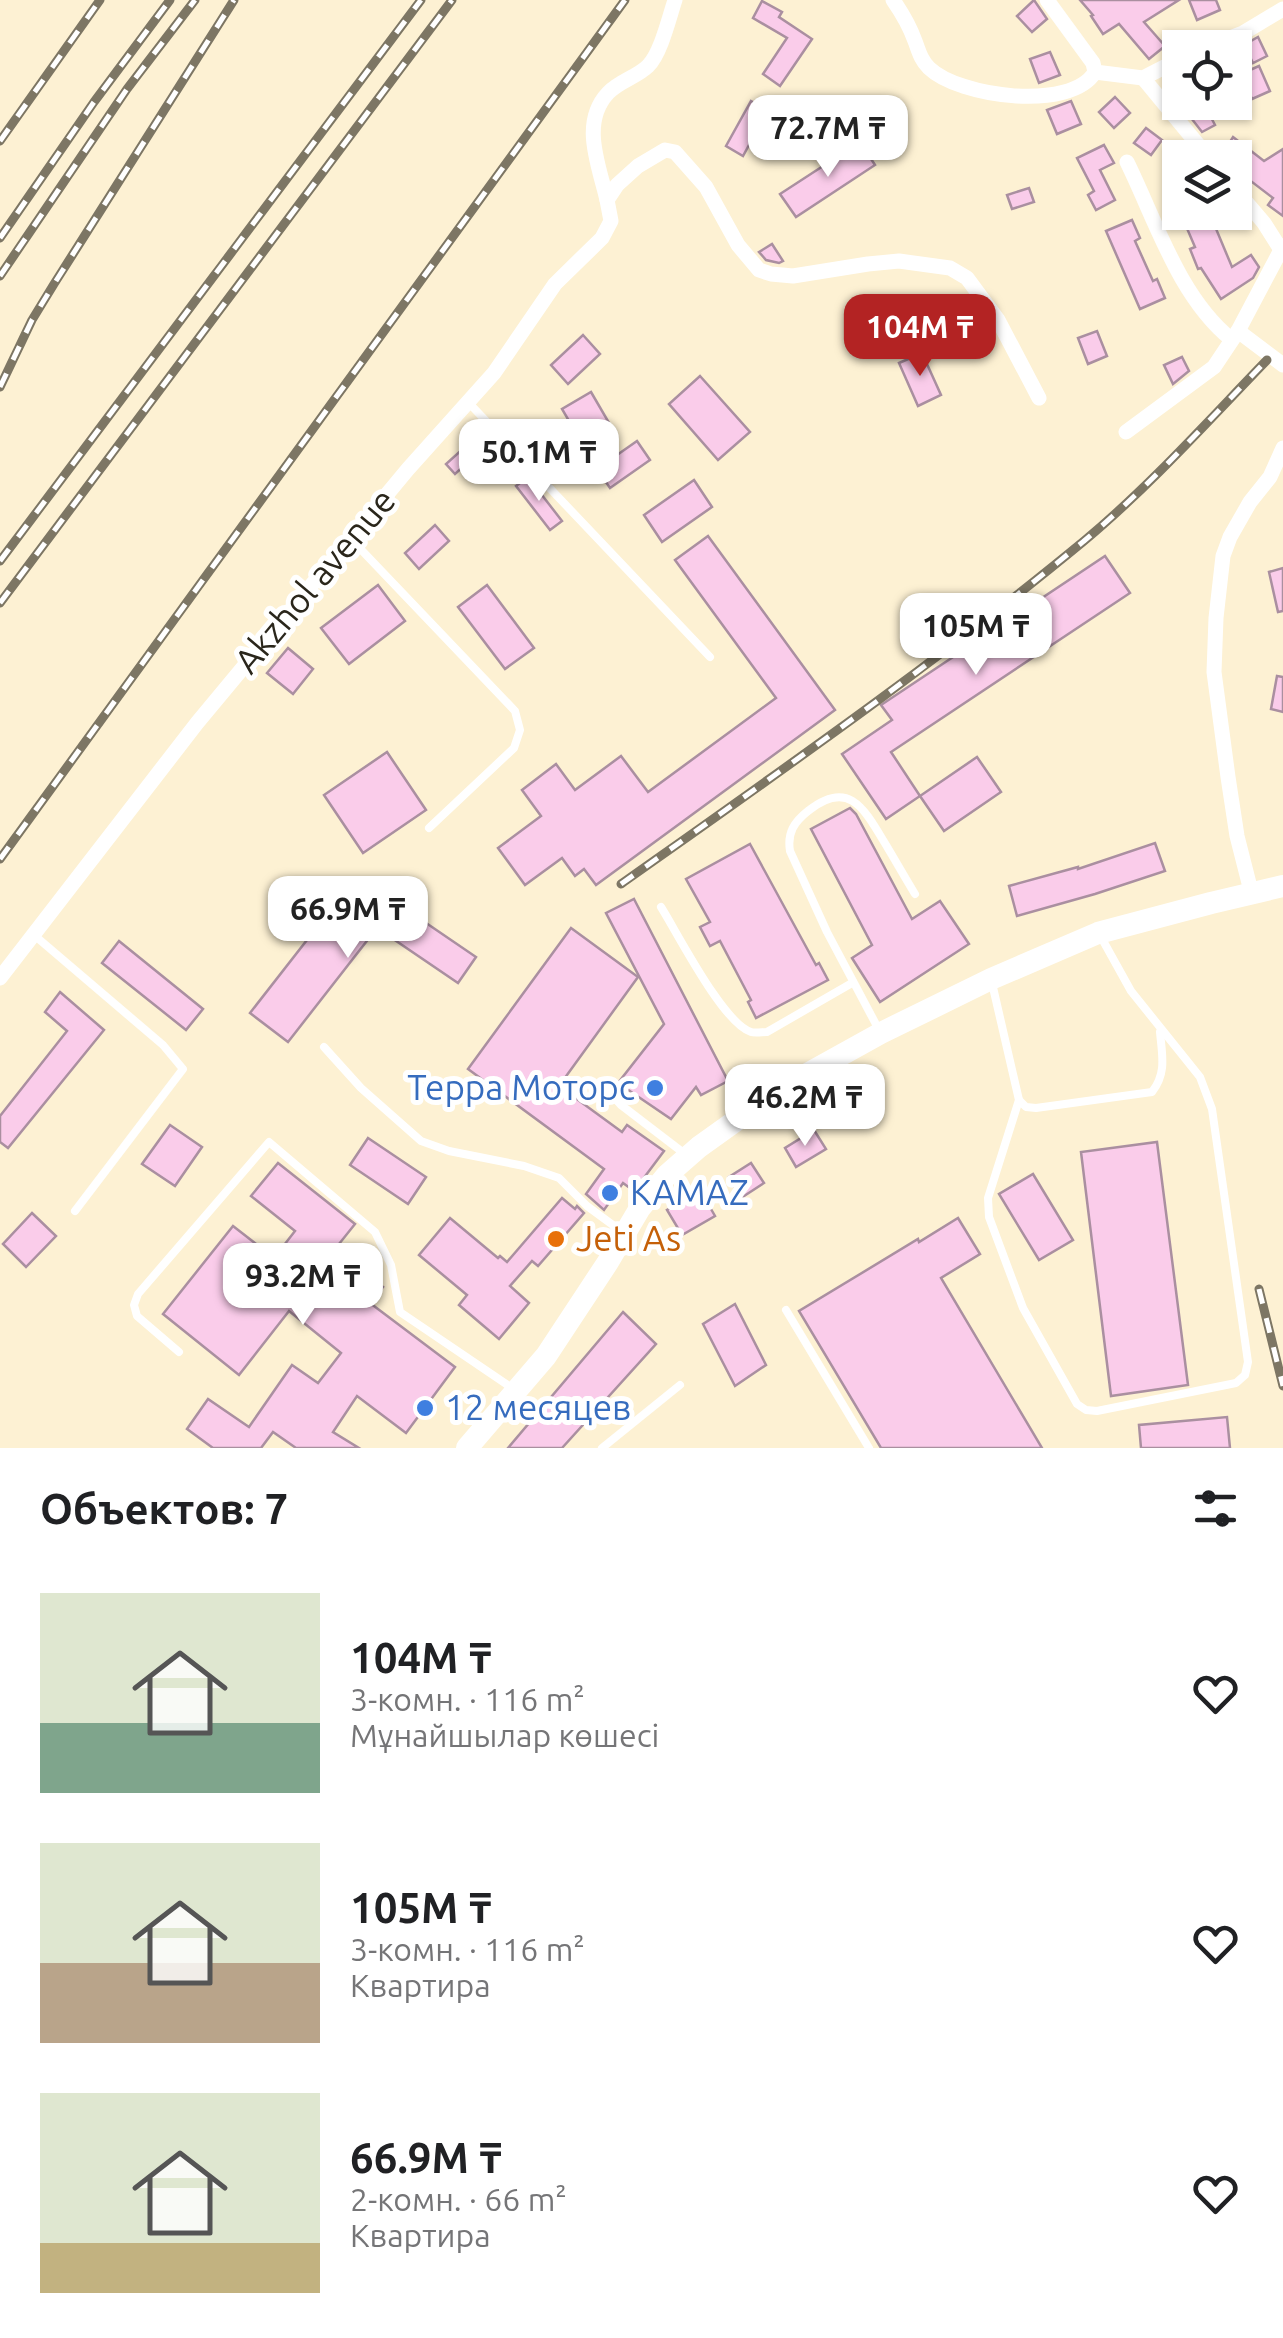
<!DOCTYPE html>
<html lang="ru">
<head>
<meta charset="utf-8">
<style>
	body { margin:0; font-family:Ubuntu,sans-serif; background:#f6f6f6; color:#202124; height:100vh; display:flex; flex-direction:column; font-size:38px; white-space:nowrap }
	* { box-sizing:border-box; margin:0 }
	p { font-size:32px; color:#757577 }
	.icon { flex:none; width:55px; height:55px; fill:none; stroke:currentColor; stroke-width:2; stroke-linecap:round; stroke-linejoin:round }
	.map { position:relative; height:1448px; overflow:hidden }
	.drawer { display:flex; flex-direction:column; background:#fff; flex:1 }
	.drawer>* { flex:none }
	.buttons { position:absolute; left:1162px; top:30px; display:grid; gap:20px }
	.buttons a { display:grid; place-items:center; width:90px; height:90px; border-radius:0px; background:#fff; box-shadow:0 2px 8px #0004; font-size:50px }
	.price { position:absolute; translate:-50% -85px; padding:0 22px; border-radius:20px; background:#fff; color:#222; font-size:32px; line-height:65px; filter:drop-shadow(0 2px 5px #0008) }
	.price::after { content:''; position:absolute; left:50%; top:60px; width:30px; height:22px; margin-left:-15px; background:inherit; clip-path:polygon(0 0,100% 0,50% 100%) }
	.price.current { background:#b32323; color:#fff }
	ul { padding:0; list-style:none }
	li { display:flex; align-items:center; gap:30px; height:250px; padding:0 40px }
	li span { display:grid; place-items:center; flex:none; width:280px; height:200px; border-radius:0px; color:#555 }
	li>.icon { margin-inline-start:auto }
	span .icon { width:120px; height:120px; fill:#fffc; stroke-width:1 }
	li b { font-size:42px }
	h2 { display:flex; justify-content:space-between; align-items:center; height:120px; padding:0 40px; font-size:42px }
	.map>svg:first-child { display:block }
</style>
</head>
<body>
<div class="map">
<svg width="1283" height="1448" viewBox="0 0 1283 1448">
	<rect width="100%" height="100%" fill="#fdf1d3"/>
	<!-- building -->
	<g fill="#faccea" stroke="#aa8fa0" stroke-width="2.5">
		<polygon points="1034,0 1047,19 1032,32 1017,16"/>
		<polygon points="1080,0 1179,0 1144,22 1165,46 1149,59 1119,24 1103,34 1091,16 1093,15"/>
		<polygon points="1189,0 1216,0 1220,10 1197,20"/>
		<polygon points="762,1 782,12 779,17 812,39 780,86 763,74 787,38 753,18"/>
		<polygon points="1258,37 1267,56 1253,63 1244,45"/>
		<polygon points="1050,52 1060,75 1039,83 1030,59"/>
		<polygon points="1259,66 1270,91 1252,99 1241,74"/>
		<polygon points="1115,97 1130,113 1114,128 1099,112"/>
		<polygon points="751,101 768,110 743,156 726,146"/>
		<polygon points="1071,101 1081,124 1057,134 1047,110"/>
		<polygon points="1205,106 1215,125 1202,132 1188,114"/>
		<polygon points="1146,128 1162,140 1151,155 1134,143"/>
		<polygon points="1233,137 1264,161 1283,149 1283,216 1268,205 1273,198 1235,169 1235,158 1220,158"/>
		<polygon points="860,142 875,165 796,217 780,194"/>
		<polygon points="1104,145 1114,163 1100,170 1115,200 1096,210 1088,195 1094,191 1077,158"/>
		<polygon points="1029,188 1034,202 1012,209 1007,195"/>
		<polygon points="1180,212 1209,212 1232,267 1251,255 1259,267 1253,278 1221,299 1201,268 1198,269 1190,249 1195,247"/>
		<polygon points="1132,220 1140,238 1135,241 1153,281 1157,279 1165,298 1140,309 1106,231"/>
		<polygon points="772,244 783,261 779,263 766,260 759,252"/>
		<polygon points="1097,331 1107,356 1088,364 1078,338"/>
		<polygon points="583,335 600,354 568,384 551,365"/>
		<polygon points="922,353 941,395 918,406 899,363"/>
		<polygon points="1182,357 1189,371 1173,384 1164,365"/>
		<polygon points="700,376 750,432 718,460 669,404"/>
		<polygon points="591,392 612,428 583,445 562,409"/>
		<polygon points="637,441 650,460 610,488 597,469"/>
		<polygon points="466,446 475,456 455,474 446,464"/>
		<polygon points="528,477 562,521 550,530 516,486"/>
		<polygon points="694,480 712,507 662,542 644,515"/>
		<polygon points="435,525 449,541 419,569 405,553"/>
		<polygon points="708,536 835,710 596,885 584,869 575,876 562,858 525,885 498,848 541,816 522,790 556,764 575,790 621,756 648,792 776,698 675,560"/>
		<polygon points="1105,556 1130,593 891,752 920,796 886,819 842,754 892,720 881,705"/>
		<polygon points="1283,568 1283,611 1278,612 1269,572"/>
		<polygon points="378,585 405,621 349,664 321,628"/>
		<polygon points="487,585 534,648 505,669 458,607"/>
		<polygon points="288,648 313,669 293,694 267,673"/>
		<polygon points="1277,676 1283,677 1283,712 1271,709"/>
		<polygon points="387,752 426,810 363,853 324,795"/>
		<polygon points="977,757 1001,792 944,831 920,796"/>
		<polygon points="850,808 856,814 912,919 940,901 969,944 880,1002 852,958 872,945 811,829"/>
		<polygon points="1155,843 1165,871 1095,894 1017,916 1009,886 1078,867 1078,869"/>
		<polygon points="750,844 816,965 819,963 828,980 756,1018 748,1002 751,1000 720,941 710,946 700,927 710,922 686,879"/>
		<polygon points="346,890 394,928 407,910 476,957 458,983 377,928 288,1042 250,1013"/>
		<polygon points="634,899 728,1081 701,1095 696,1087 671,1119 618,1083 664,1024 606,913"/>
		<polygon points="571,928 638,977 559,1086 622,1132 627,1125 664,1151 634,1191 623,1183 604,1210 586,1194 604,1169 468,1069"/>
		<polygon points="119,941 203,1009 186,1030 102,963"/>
		<polygon points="60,992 104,1030 8,1148 0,1142 0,1116 67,1031 45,1012"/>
		<polygon points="170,1125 202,1147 175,1186 142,1164"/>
		<polygon points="814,1130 826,1149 796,1167 785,1148"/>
		<polygon points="368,1138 426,1177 408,1204 350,1165"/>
		<polygon points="1157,1142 1188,1385 1111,1396 1081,1152"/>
		<polygon points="278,1163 355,1224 335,1249 383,1287 370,1303 455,1367 406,1433 357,1396 333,1432 359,1448 296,1448 273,1432 261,1448 213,1448 187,1429 208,1399 249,1427 292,1365 318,1383 341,1353 289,1311 239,1375 163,1314 233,1226 274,1258 295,1231 251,1196"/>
		<polygon points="751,1163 764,1183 741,1198 729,1177"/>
		<polygon points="1033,1174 1073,1240 1039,1260 999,1194"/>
		<polygon points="700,1190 715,1216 682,1235 667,1210"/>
		<polygon points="562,1198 575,1209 577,1206 584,1213 538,1266 532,1261 510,1286 529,1303 499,1339 459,1305 467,1295 419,1255 450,1218 498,1258 500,1256 507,1262"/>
		<polygon points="32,1213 56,1236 26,1267 3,1244"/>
		<polygon points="958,1218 980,1254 941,1278 1042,1448 881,1448 799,1311 918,1239 919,1242"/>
		<polygon points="735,1304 766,1365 735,1386 703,1324"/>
		<polygon points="623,1312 656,1344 562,1448 508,1448"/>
		<polygon points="1227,1417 1230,1448 1141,1448 1139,1425"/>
	</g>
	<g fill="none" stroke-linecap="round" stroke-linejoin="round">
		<!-- service -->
		<g stroke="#fff" stroke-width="8">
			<polyline points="468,402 710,657"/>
			<polyline points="350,538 515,711 520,730 514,748 429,828"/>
			<path d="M661 907C678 934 723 1023 751 1032 754 1033 763 1032 767 1032L852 983"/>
			<polyline points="34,935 163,1045 183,1069 75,1211"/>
			<path d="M992 983 1019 1100 1026 1107 1036 1108 1152 1092C1167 1073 1162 1055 1160 1032"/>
			<path d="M879 1030 827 932 790 851C787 833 794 822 808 811 847 780 863 806 883 840 894 858 904 876 915 894"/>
			<polyline points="324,1047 361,1088 421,1141 449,1151 524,1166 559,1178 587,1206 621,1231"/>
			<polyline points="605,1087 621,1105 685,1154"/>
			<polyline points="1019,1100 988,1198 989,1217 1023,1308 1077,1404 1086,1410 1097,1411 1236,1383 1245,1375 1248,1362 1212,1109 1200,1077 1131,991 1101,937"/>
			<polyline points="786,1310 869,1448"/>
			<polyline points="179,1352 137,1316 134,1305 138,1294 269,1142 375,1232 391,1265 400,1312 512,1388"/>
			<polyline points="602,1448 680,1385"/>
		</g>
		<!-- minor -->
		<g stroke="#fff" stroke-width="15">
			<path d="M893 0C902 13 910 27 915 41 919 52 921 60 929 68 959 97 1071 112 1095 72"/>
			<polyline points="1047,0 1093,63 1095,72 1143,78 1180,59"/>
			<polyline points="1204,48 1243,33 1283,9"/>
			<polyline points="1143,78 1209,158"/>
			<path d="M1127 162C1156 221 1179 297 1231 339"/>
			<polyline points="1235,189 1264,223 1281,250"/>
			<path d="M607 200C599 165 580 123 608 93 619 81 637 77 648 66 661 53 669 18 675 0"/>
			<polyline points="1238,331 1283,365"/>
			<polyline points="1126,432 1214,367 1238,331 1283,246"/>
			<polyline points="1252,895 1237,836 1228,777 1214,672 1216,618 1223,556 1230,537 1250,502 1270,477 1283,448"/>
			<polyline points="0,978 197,723 408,469 494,373 555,284 602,238 611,221 607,200 617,185 638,166 665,150 675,152 706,187 738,245 759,270 771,274 793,276 868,264 899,261 950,268 967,278 998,320 1039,398"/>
		</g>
		<!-- secondary -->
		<polyline stroke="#fff" stroke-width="22" points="467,1448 546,1356 608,1262 640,1208 667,1175 699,1147 780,1089 881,1033 991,979 1098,933 1211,903 1283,886"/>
		<!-- rail casing -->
		<g stroke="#7d7664" stroke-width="9">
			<g id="rail">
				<polyline points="0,141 100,0"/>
				<polyline points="0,238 94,102 170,0"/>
				<polyline points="0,276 127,89 195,0"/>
				<polyline points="0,387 32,320 54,284 234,0"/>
				<polyline points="0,561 421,0"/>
				<polyline points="0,603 452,0"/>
				<polyline points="0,859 625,0"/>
				<path d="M621 884C778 773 936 663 1084 541 1150 486 1208 421 1267 360"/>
				<polyline points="1259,1289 1283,1386"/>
			</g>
		</g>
		<!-- rail -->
		<use href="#rail" stroke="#fff" stroke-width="5" stroke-dasharray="15" stroke-linecap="butt"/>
	</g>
	<!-- markers -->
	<g fill="#3f7fe0" stroke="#fff" stroke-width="4">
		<circle cx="655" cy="1088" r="10"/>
		<circle cx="610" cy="1193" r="10"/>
		<circle cx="425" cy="1408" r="10"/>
	</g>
	<circle fill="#e8710a" stroke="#fff" stroke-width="4" cx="556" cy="1239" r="10"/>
	<g text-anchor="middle" stroke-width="10" stroke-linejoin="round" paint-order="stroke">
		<!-- street labels -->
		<g font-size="35" fill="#2a261b" stroke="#fff">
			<text transform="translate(315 581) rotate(-50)" y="12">Akzhol avenue</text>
		</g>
		<!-- shop labels -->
		<g font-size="35" fill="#366cbe" stroke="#fff" text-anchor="start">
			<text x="635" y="1100" text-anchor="end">Терра Моторс</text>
			<text x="630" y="1205">KAMAZ</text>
			<text x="445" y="1420">12 месяцев</text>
		</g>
		<!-- food labels -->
		<g font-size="35" fill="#c56008" stroke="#fff" text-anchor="start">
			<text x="576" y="1251">Jeti As</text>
		</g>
	</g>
</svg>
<div class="buttons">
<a><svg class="icon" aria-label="locate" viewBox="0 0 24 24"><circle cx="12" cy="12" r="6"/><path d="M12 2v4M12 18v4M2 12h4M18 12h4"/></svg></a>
<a><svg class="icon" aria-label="layers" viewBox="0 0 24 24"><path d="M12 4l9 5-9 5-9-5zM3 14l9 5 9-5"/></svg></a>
</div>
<b class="price" style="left:828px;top:180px">72.7M ₸</b>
<b class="price current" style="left:920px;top:379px">104M ₸</b>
<b class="price" style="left:539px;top:504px">50.1M ₸</b>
<b class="price" style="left:976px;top:678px">105M ₸</b>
<b class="price" style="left:348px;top:961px">66.9M ₸</b>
<b class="price" style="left:805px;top:1149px">46.2M ₸</b>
<b class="price" style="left:303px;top:1328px">93.2M ₸</b>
</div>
<section class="drawer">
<h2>Объектов: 7<svg class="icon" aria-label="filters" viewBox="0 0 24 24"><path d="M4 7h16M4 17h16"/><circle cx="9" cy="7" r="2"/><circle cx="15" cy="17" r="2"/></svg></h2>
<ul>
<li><span style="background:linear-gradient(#dfe7d0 65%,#7fa58c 0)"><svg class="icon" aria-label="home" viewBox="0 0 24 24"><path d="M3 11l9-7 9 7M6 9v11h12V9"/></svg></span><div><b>104M ₸</b><p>3-комн. · 116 m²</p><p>Мұнайшылар көшесі</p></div><svg class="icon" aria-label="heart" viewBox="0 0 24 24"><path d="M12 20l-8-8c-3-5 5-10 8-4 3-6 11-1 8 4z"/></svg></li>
<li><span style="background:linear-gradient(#dfe7d0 60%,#b9a48a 0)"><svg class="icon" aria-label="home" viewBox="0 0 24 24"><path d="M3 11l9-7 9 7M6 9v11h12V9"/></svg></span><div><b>105M ₸</b><p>3-комн. · 116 m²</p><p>Квартира</p></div><svg class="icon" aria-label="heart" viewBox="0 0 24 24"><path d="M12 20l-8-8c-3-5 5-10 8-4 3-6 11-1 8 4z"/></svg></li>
<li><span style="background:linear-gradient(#dfe7d0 75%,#c2b280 0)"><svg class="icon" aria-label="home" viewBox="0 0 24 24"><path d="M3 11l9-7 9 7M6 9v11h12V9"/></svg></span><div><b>66.9M ₸</b><p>2-комн. · 66 m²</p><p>Квартира</p></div><svg class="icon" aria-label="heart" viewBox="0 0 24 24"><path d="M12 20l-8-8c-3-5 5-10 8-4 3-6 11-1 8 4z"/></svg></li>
</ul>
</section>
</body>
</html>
